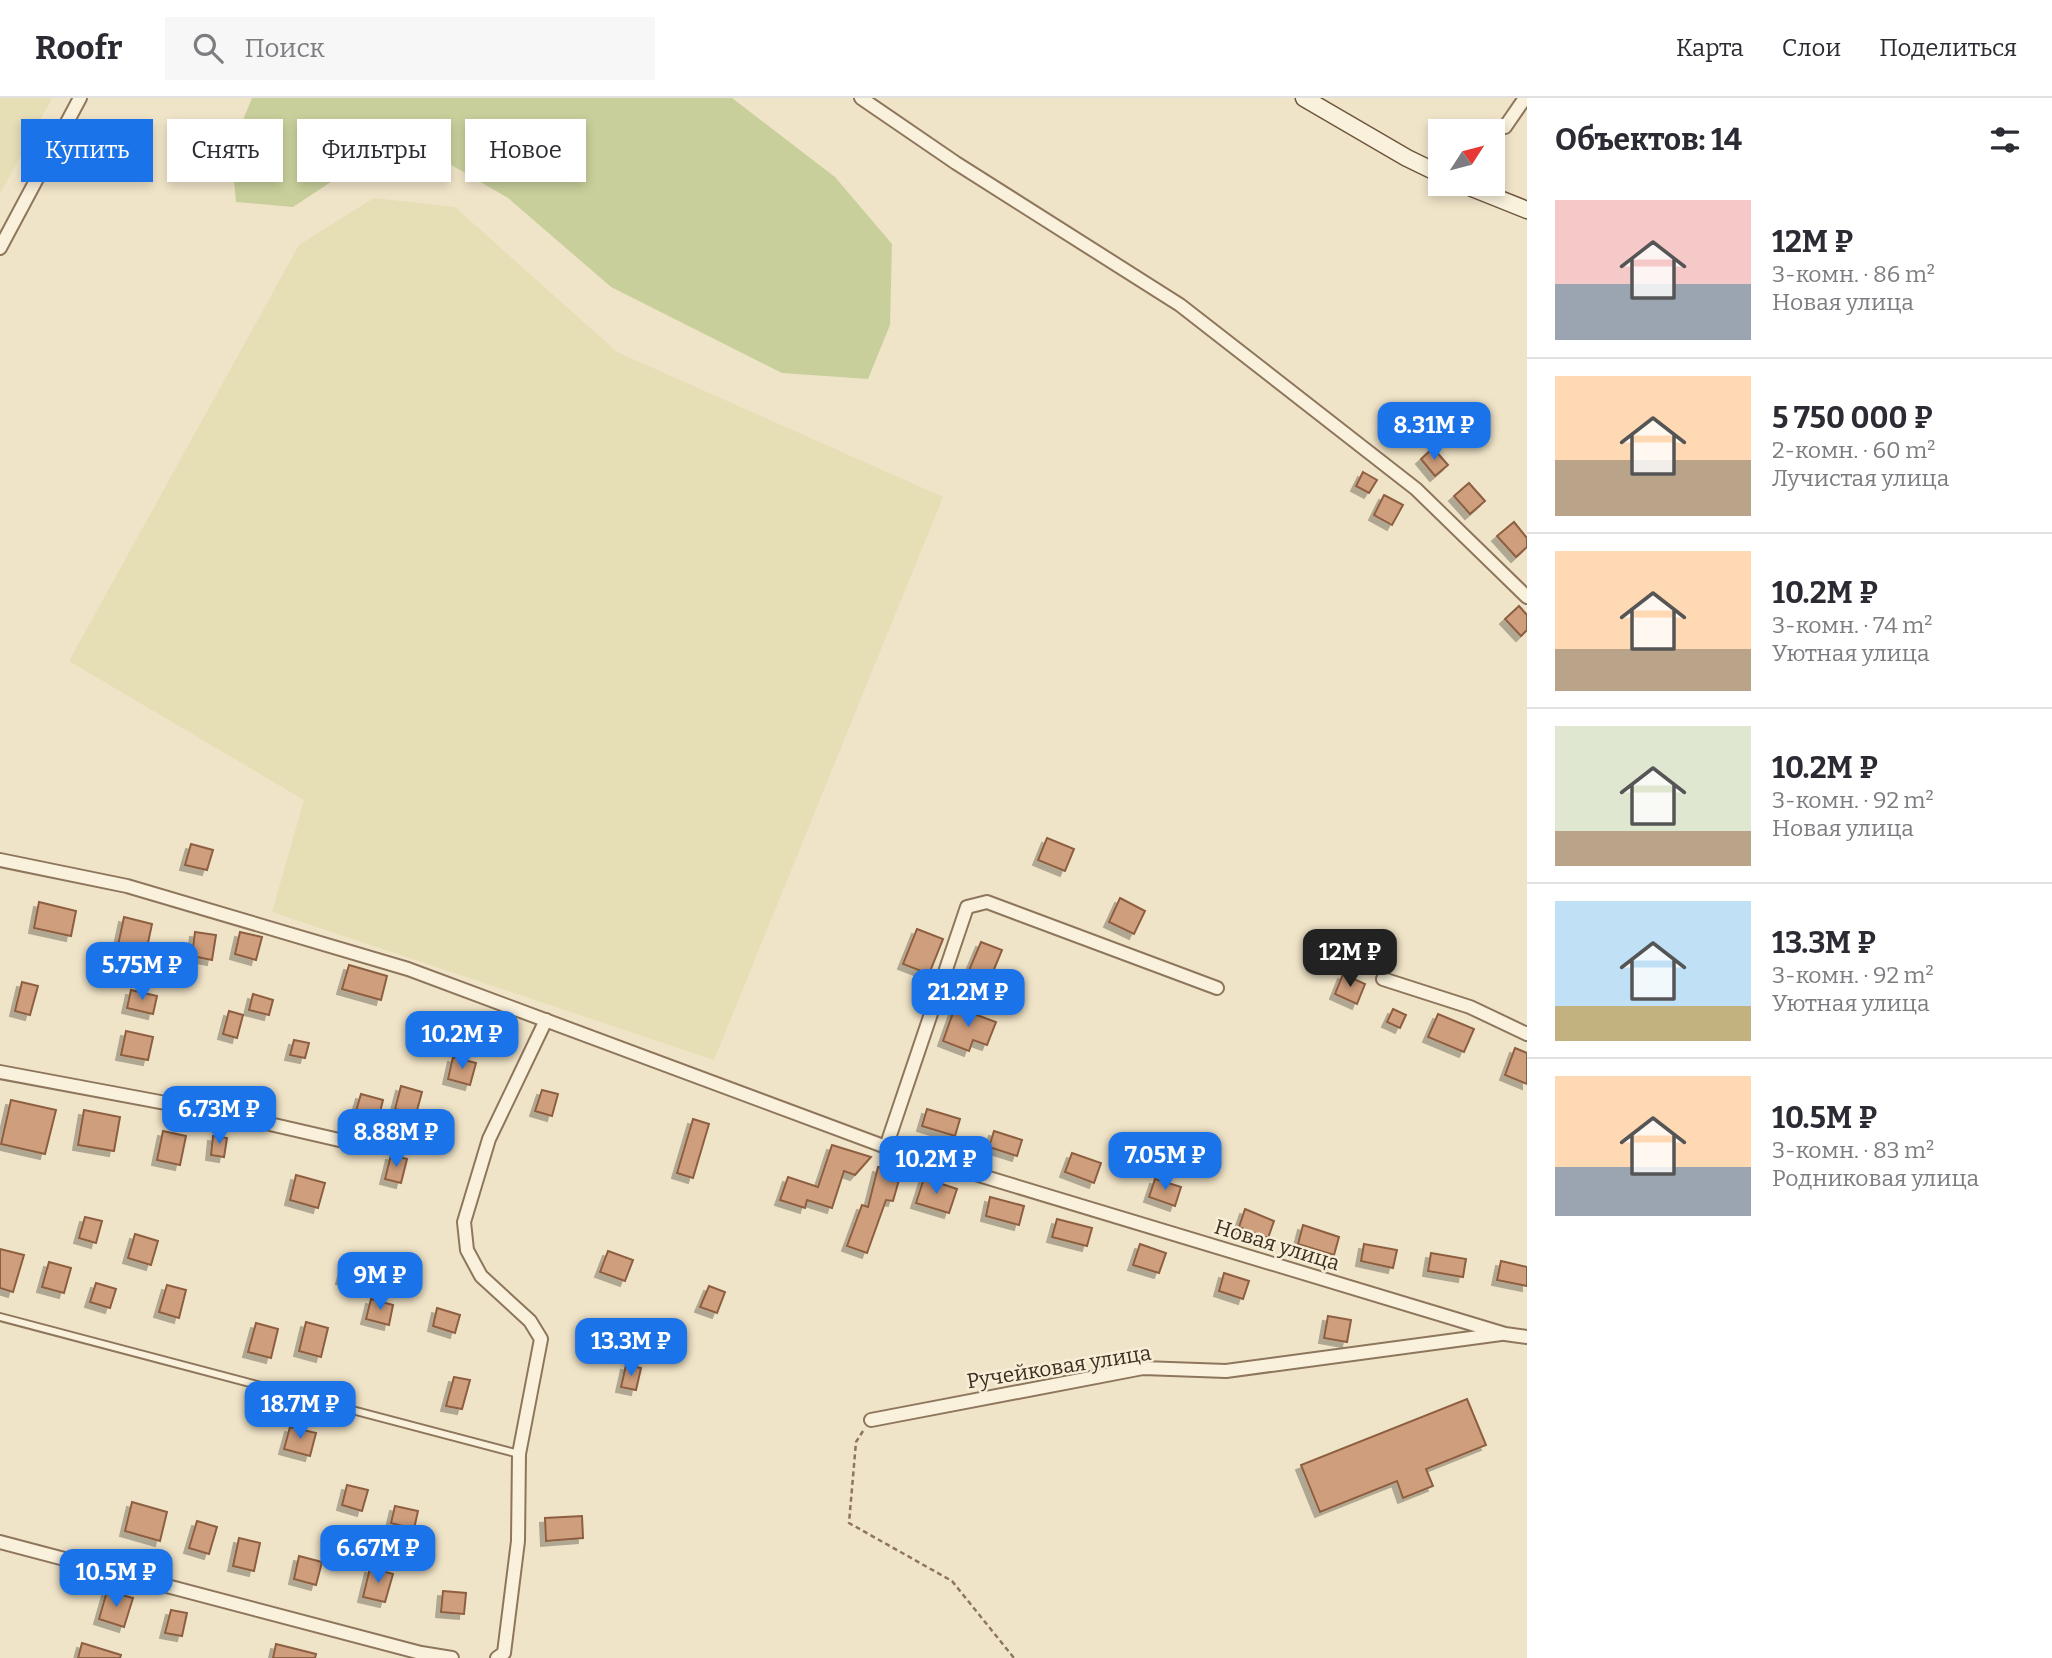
<!DOCTYPE html>
<html lang="ru">
<head>
<meta charset="utf-8">
<style>
	body { margin:0; font-family:Bitter,serif; background:#f7f7f7; color:#2b2b33; height:100vh; display:flex; flex-direction:column; font-size:26px; white-space:nowrap }
	* { box-sizing:border-box; margin:0 }
	p { font-size:23px; color:#7c7c81 }
	.icon { flex:none; width:38px; height:38px; fill:none; stroke:currentColor; stroke-width:2; stroke-linecap:round; stroke-linejoin:round }
	.map { position:relative; flex:1; overflow:hidden }
	.drawer { display:flex; flex-direction:column; background:#fff; width:525px }
	.drawer>* { flex:none }
	.hud { position:absolute; left:21px; top:21px; width:665px; height:63px; display:flex; gap:14px }
	.needle { width:46px; rotate:54deg }
	.controls { position:absolute; left:1428px; top:21px; display:grid; gap:14px }
	.controls a { display:grid; place-items:center; width:77px; height:77px; border-radius:0px; background:#fff; box-shadow:0 4px 10px #0003; font-size:35px }
	.price { position:absolute; translate:-50% -60px; padding:0 16px; border-radius:14px; background:#1a73e8; color:#fff; font-size:23px; line-height:46px; filter:drop-shadow(0 2px 4px #0008) }
	.price::after { content:''; position:absolute; left:50%; top:42px; width:21px; height:16px; margin-left:-10px; background:inherit; clip-path:polygon(0 0,100% 0,50% 100%) }
	.price.selected { background:#222; color:#fff }
	ul { padding:0; list-style:none }
	li { display:flex; align-items:center; gap:21px; height:175px; padding:0 28px }
	li+li { border-top:2px solid #e1e1e2 }
	li span { display:grid; place-items:center; flex:none; width:196px; height:140px; border-radius:0px; color:#555 }
	li>.icon { margin-inline-start:auto }
	span .icon { width:84px; height:84px; fill:#fffc; stroke-width:1 }
	li b { font-size:30px }
	h2 { display:flex; justify-content:space-between; align-items:center; height:84px; padding:0 28px; font-size:30px }
	.pill { padding:0 24px; border-radius:0px; background:#fff; box-shadow:0 4px 10px #0003; font-size:24px; line-height:63px }
	.pill.selected { background:#1a73e8; color:#fff }
	header { display:flex; align-items:center; gap:42px; box-sizing:border-box; height:98px; padding:0 35px; background:#fff; border-bottom:2px solid #e1e1e2 }
	header strong { font-size:33px }
	nav { display:flex; gap:38px; margin-inline-start:auto; font-size:24px }
	.search { width:490px; height:63px; background:#f7f7f7; display:flex; align-items:center; gap:18px; box-sizing:border-box; padding:0 24px; border-radius:0px; color:#7c7c81; font-size:26px }
	main { display:flex; flex:1; min-height:0 }
	.map>svg:first-child { display:block }
</style>
</head>
<body>
<header>
<strong>Roofr</strong>
<div class="search"><svg class="icon" aria-label="search" viewBox="0 0 24 24"><circle cx="10" cy="10" r="6"/><path d="M15 15l6 6"/></svg>Поиск</div>
<nav><a>Карта</a><a>Слои</a><a>Поделиться</a></nav>
</header>
<main>
<div class="map">
<svg width="1527" height="1560" viewBox="0 0 1527 1560">
	<defs>
		<filter id="shadow"><feDropShadow dx="-5" dy="5" stdDeviation="0" flood-color="#0004"/></filter>
	</defs>
	<rect width="100%" height="100%" fill="#f0e4c8"/>
	<!-- farmland -->
	<g fill="#e6deb5">
		<polygon points="0,0 52,0 0,96"/>
		<polygon points="374,100 455,109 617,254 943,399 714,962 272,814 304,702 69,563 299,147"/>
	</g>
	<!-- green -->
	<polygon fill="#c9cf9b" points="252,0 732,0 835,79 892,146 890,227 868,281 782,275 611,189 508,100 417,47 349,72 293,109 236,104 231,51"/>
	<!-- building -->
	<g fill="#cf9f7d" stroke="#8d5f41" stroke-width="2" filter="url(#shadow)">
		<polygon points="1433,350 1448,367 1435,378 1421,361"/>
		<polygon points="1363,374 1377,382 1369,395 1356,388"/>
		<polygon points="1469,385 1485,403 1470,416 1454,398"/>
		<polygon points="1384,397 1403,407 1392,427 1374,417"/>
		<polygon points="1514,424 1527,440 1527,449 1516,459 1497,438"/>
		<polygon points="1519,508 1527,517 1527,532 1521,538 1505,521"/>
		<polygon points="1047,740 1074,751 1065,773 1038,762"/>
		<polygon points="191,746 213,752 207,772 185,767"/>
		<polygon points="1120,800 1145,813 1134,836 1109,824"/>
		<polygon points="39,804 76,813 71,838 34,830"/>
		<polygon points="124,819 152,826 146,854 118,847"/>
		<polygon points="917,831 943,841 929,876 903,866"/>
		<polygon points="195,834 216,837 212,862 192,858"/>
		<polygon points="240,834 262,839 256,862 235,856"/>
		<polygon points="981,844 1002,852 988,886 967,877"/>
		<polygon points="349,867 387,878 381,902 342,891"/>
		<polygon points="1343,876 1365,886 1357,906 1335,896"/>
		<polygon points="22,884 38,888 30,917 15,913"/>
		<polygon points="131,892 157,898 153,916 127,910"/>
		<polygon points="253,896 273,902 269,917 249,912"/>
		<polygon points="955,909 996,924 987,947 973,942 969,953 943,943"/>
		<polygon points="1393,911 1406,917 1400,930 1387,924"/>
		<polygon points="229,913 243,917 237,940 223,936"/>
		<polygon points="1438,916 1474,931 1464,954 1428,939"/>
		<polygon points="126,933 153,939 148,962 121,957"/>
		<polygon points="294,942 309,945 305,960 290,957"/>
		<polygon points="1515,950 1527,955 1527,986 1505,977"/>
		<polygon points="453,959 476,965 470,987 448,981"/>
		<polygon points="401,988 422,994 416,1016 395,1011"/>
		<polygon points="542,992 558,996 552,1018 535,1013"/>
		<polygon points="361,996 383,1002 378,1022 355,1016"/>
		<polygon points="11,1002 56,1012 45,1056 1,1046"/>
		<polygon points="927,1011 960,1021 955,1038 922,1028"/>
		<polygon points="84,1012 120,1019 114,1053 78,1047"/>
		<polygon points="693,1021 709,1026 693,1080 677,1075"/>
		<polygon points="163,1033 186,1038 180,1067 157,1062"/>
		<polygon points="994,1033 1022,1042 1017,1058 989,1049"/>
		<polygon points="213,1038 227,1040 224,1059 211,1057"/>
		<polygon points="832,1047 871,1059 855,1077 844,1073 832,1110 807,1102 805,1110 780,1102 788,1079 818,1089"/>
		<polygon points="1072,1055 1101,1065 1094,1085 1065,1074"/>
		<polygon points="391,1057 407,1061 401,1085 385,1081"/>
		<polygon points="878,1069 901,1075 893,1103 886,1102 867,1155 847,1148 862,1107 868,1109"/>
		<polygon points="296,1077 325,1085 318,1110 290,1102"/>
		<polygon points="924,1080 957,1091 949,1115 916,1105"/>
		<polygon points="1155,1081 1181,1089 1175,1108 1149,1099"/>
		<polygon points="990,1099 1024,1108 1019,1127 986,1118"/>
		<polygon points="1245,1111 1274,1123 1268,1140 1239,1129"/>
		<polygon points="85,1119 102,1123 96,1145 79,1140"/>
		<polygon points="1057,1121 1092,1130 1087,1148 1052,1139"/>
		<polygon points="1303,1127 1339,1139 1334,1157 1298,1146"/>
		<polygon points="135,1136 158,1143 151,1167 128,1160"/>
		<polygon points="1140,1146 1166,1155 1159,1175 1133,1167"/>
		<polygon points="1364,1146 1397,1152 1393,1170 1361,1163"/>
		<polygon points="0,1151 24,1157 13,1194 0,1190"/>
		<polygon points="608,1153 633,1162 625,1183 600,1174"/>
		<polygon points="1431,1155 1466,1161 1463,1179 1428,1173"/>
		<polygon points="347,1159 369,1166 364,1187 341,1181"/>
		<polygon points="1501,1163 1527,1169 1527,1188 1497,1182"/>
		<polygon points="49,1164 71,1170 64,1195 42,1189"/>
		<polygon points="1224,1175 1249,1183 1243,1201 1219,1193"/>
		<polygon points="96,1185 116,1191 110,1210 90,1204"/>
		<polygon points="167,1187 186,1192 179,1220 159,1214"/>
		<polygon points="709,1188 725,1194 717,1215 700,1209"/>
		<polygon points="371,1201 393,1207 389,1227 366,1221"/>
		<polygon points="437,1210 460,1217 455,1235 433,1228"/>
		<polygon points="1328,1218 1351,1222 1347,1244 1324,1240"/>
		<polygon points="306,1224 328,1230 321,1259 299,1253"/>
		<polygon points="256,1225 278,1231 271,1260 248,1254"/>
		<polygon points="626,1267 641,1270 636,1292 621,1289"/>
		<polygon points="454,1279 470,1282 462,1311 446,1308"/>
		<polygon points="1467,1301 1486,1347 1426,1371 1433,1388 1403,1400 1397,1383 1320,1414 1301,1367"/>
		<polygon points="290,1329 316,1335 310,1358 284,1351"/>
		<polygon points="347,1387 368,1392 362,1413 342,1407"/>
		<polygon points="132,1404 167,1414 160,1443 125,1433"/>
		<polygon points="395,1408 418,1413 414,1431 391,1425"/>
		<polygon points="582,1418 583,1440 546,1443 545,1420"/>
		<polygon points="197,1423 217,1429 209,1456 189,1450"/>
		<polygon points="239,1440 260,1445 254,1473 233,1468"/>
		<polygon points="299,1458 322,1464 316,1487 294,1481"/>
		<polygon points="370,1470 393,1476 385,1504 363,1499"/>
		<polygon points="107,1493 133,1500 124,1529 99,1521"/>
		<polygon points="443,1493 466,1495 464,1516 441,1514"/>
		<polygon points="171,1512 187,1515 182,1538 165,1535"/>
		<polygon points="82,1545 121,1557 120,1560 78,1560"/>
		<polygon points="276,1546 316,1556 315,1560 273,1560"/>
	</g>
	<g fill="none" stroke-linecap="round" stroke-linejoin="round">
		<!-- lane casing -->
		<g stroke="#8d765c" stroke-width="10">
			<polyline id="lane" points="0,1219 519,1356"/>
		</g>
		<!-- street casing -->
		<g stroke="#8d765c" stroke-width="16">
			<g id="street">
				<polyline points="861,0 956,65 1180,207 1416,391 1527,499"/>
				<polyline points="1505,29 1525,0"/>
				<polyline points="0,150 80,0"/>
				<polyline points="0,762 127,788 408,871 886,1049 1505,1236 1527,1239"/>
				<polyline points="1383,881 1470,909 1527,936"/>
				<polyline points="0,974 235,1018 361,1047"/>
				<polyline points="886,1049 967,809 987,804 1217,890"/>
				<polyline points="871,1322 1143,1270 1226,1273 1501,1236"/>
				<polyline points="0,1444 421,1555 452,1560"/>
				<polyline points="497,1560 504,1555 518,1443 519,1356 541,1241 530,1223 481,1178 467,1152 464,1124 489,1041 546,922"/>
			</g>
		</g>
		<!-- secondary casing -->
		<g stroke="#6f573f" stroke-width="19">
			<g id="secondary">
				<polyline points="1304,0 1407,60 1440,76"/>
				<polyline points="1462,86 1527,112"/>
			</g>
		</g>
		<!-- path -->
		<polyline stroke="#8d765c" stroke-width="2.5" stroke-dasharray="5 3.5" stroke-linecap="butt" points="863,1333 856,1344 849,1425 952,1483 1014,1560"/>
		<!-- lane -->
		<use href="#lane" stroke="#faf1dc" stroke-width="6"/>
		<!-- street -->
		<use href="#street" stroke="#faf1dc" stroke-width="12"/>
		<!-- secondary -->
		<use href="#secondary" stroke="#faf1dc" stroke-width="16"/>
	</g>
	<g text-anchor="middle" stroke-width="5" stroke-linejoin="round" paint-order="stroke">
		<!-- street labels -->
		<g font-size="21" fill="#3d2e20" stroke="#f7eed8">
			<text transform="translate(1277 1147) rotate(17)" y="7">Новая улица</text>
			<text transform="translate(1059 1269) rotate(-9)" y="7">Ручейковая улица</text>
		</g>
	</g>
</svg>
<div class="controls">
<a><svg class="needle" viewBox="-14 -14 28 28"><path d="M0-13l5 13h-10z" fill="#e53935"/><path d="M0 13l5-13h-10z" fill="#7c7c81"/></svg></a>
</div>
<b class="price" style="left:1434px;top:364px">8.31M ₽</b>
<b class="price selected" style="left:1350px;top:891px">12M ₽</b>
<b class="price" style="left:142px;top:904px">5.75M ₽</b>
<b class="price" style="left:968px;top:931px">21.2M ₽</b>
<b class="price" style="left:462px;top:973px">10.2M ₽</b>
<b class="price" style="left:219px;top:1048px">6.73M ₽</b>
<b class="price" style="left:396px;top:1071px">8.88M ₽</b>
<b class="price" style="left:1165px;top:1094px">7.05M ₽</b>
<b class="price" style="left:936px;top:1098px">10.2M ₽</b>
<b class="price" style="left:380px;top:1214px">9M ₽</b>
<b class="price" style="left:631px;top:1280px">13.3M ₽</b>
<b class="price" style="left:300px;top:1343px">18.7M ₽</b>
<b class="price" style="left:378px;top:1487px">6.67M ₽</b>
<b class="price" style="left:116px;top:1511px">10.5M ₽</b>
<div class="hud">
<a class="pill selected">Купить</a>
<a class="pill">Снять</a>
<a class="pill">Фильтры</a>
<a class="pill">Новое</a>
</div>
</div>
<section class="drawer">
<h2>Объектов: 14<svg class="icon" aria-label="filters" viewBox="0 0 24 24"><path d="M4 7h16M4 17h16"/><circle cx="9" cy="7" r="2"/><circle cx="15" cy="17" r="2"/></svg></h2>
<ul>
<li><span style="background:linear-gradient(#f6c9c9 60%,#9aa5b1 0)"><svg class="icon" aria-label="home" viewBox="0 0 24 24"><path d="M3 11l9-7 9 7M6 9v11h12V9"/></svg></span><div><b>12M ₽</b><p>3-комн. · 86 m²</p><p>Новая улица</p></div></li>
<li><span style="background:linear-gradient(#ffd9b3 60%,#b9a48a 0)"><svg class="icon" aria-label="home" viewBox="0 0 24 24"><path d="M3 11l9-7 9 7M6 9v11h12V9"/></svg></span><div><b>5 750 000 ₽</b><p>2-комн. · 60 m²</p><p>Лучистая улица</p></div></li>
<li><span style="background:linear-gradient(#ffd9b3 70%,#b9a48a 0)"><svg class="icon" aria-label="home" viewBox="0 0 24 24"><path d="M3 11l9-7 9 7M6 9v11h12V9"/></svg></span><div><b>10.2M ₽</b><p>3-комн. · 74 m²</p><p>Уютная улица</p></div></li>
<li><span style="background:linear-gradient(#dfe7d0 75%,#b9a48a 0)"><svg class="icon" aria-label="home" viewBox="0 0 24 24"><path d="M3 11l9-7 9 7M6 9v11h12V9"/></svg></span><div><b>10.2M ₽</b><p>3-комн. · 92 m²</p><p>Новая улица</p></div></li>
<li><span style="background:linear-gradient(#bfe0f5 75%,#c2b280 0)"><svg class="icon" aria-label="home" viewBox="0 0 24 24"><path d="M3 11l9-7 9 7M6 9v11h12V9"/></svg></span><div><b>13.3M ₽</b><p>3-комн. · 92 m²</p><p>Уютная улица</p></div></li>
<li><span style="background:linear-gradient(#ffd9b3 65%,#9aa5b1 0)"><svg class="icon" aria-label="home" viewBox="0 0 24 24"><path d="M3 11l9-7 9 7M6 9v11h12V9"/></svg></span><div><b>10.5M ₽</b><p>3-комн. · 83 m²</p><p>Родниковая улица</p></div></li>
</ul>
</section>
</main>
</body>
</html>
